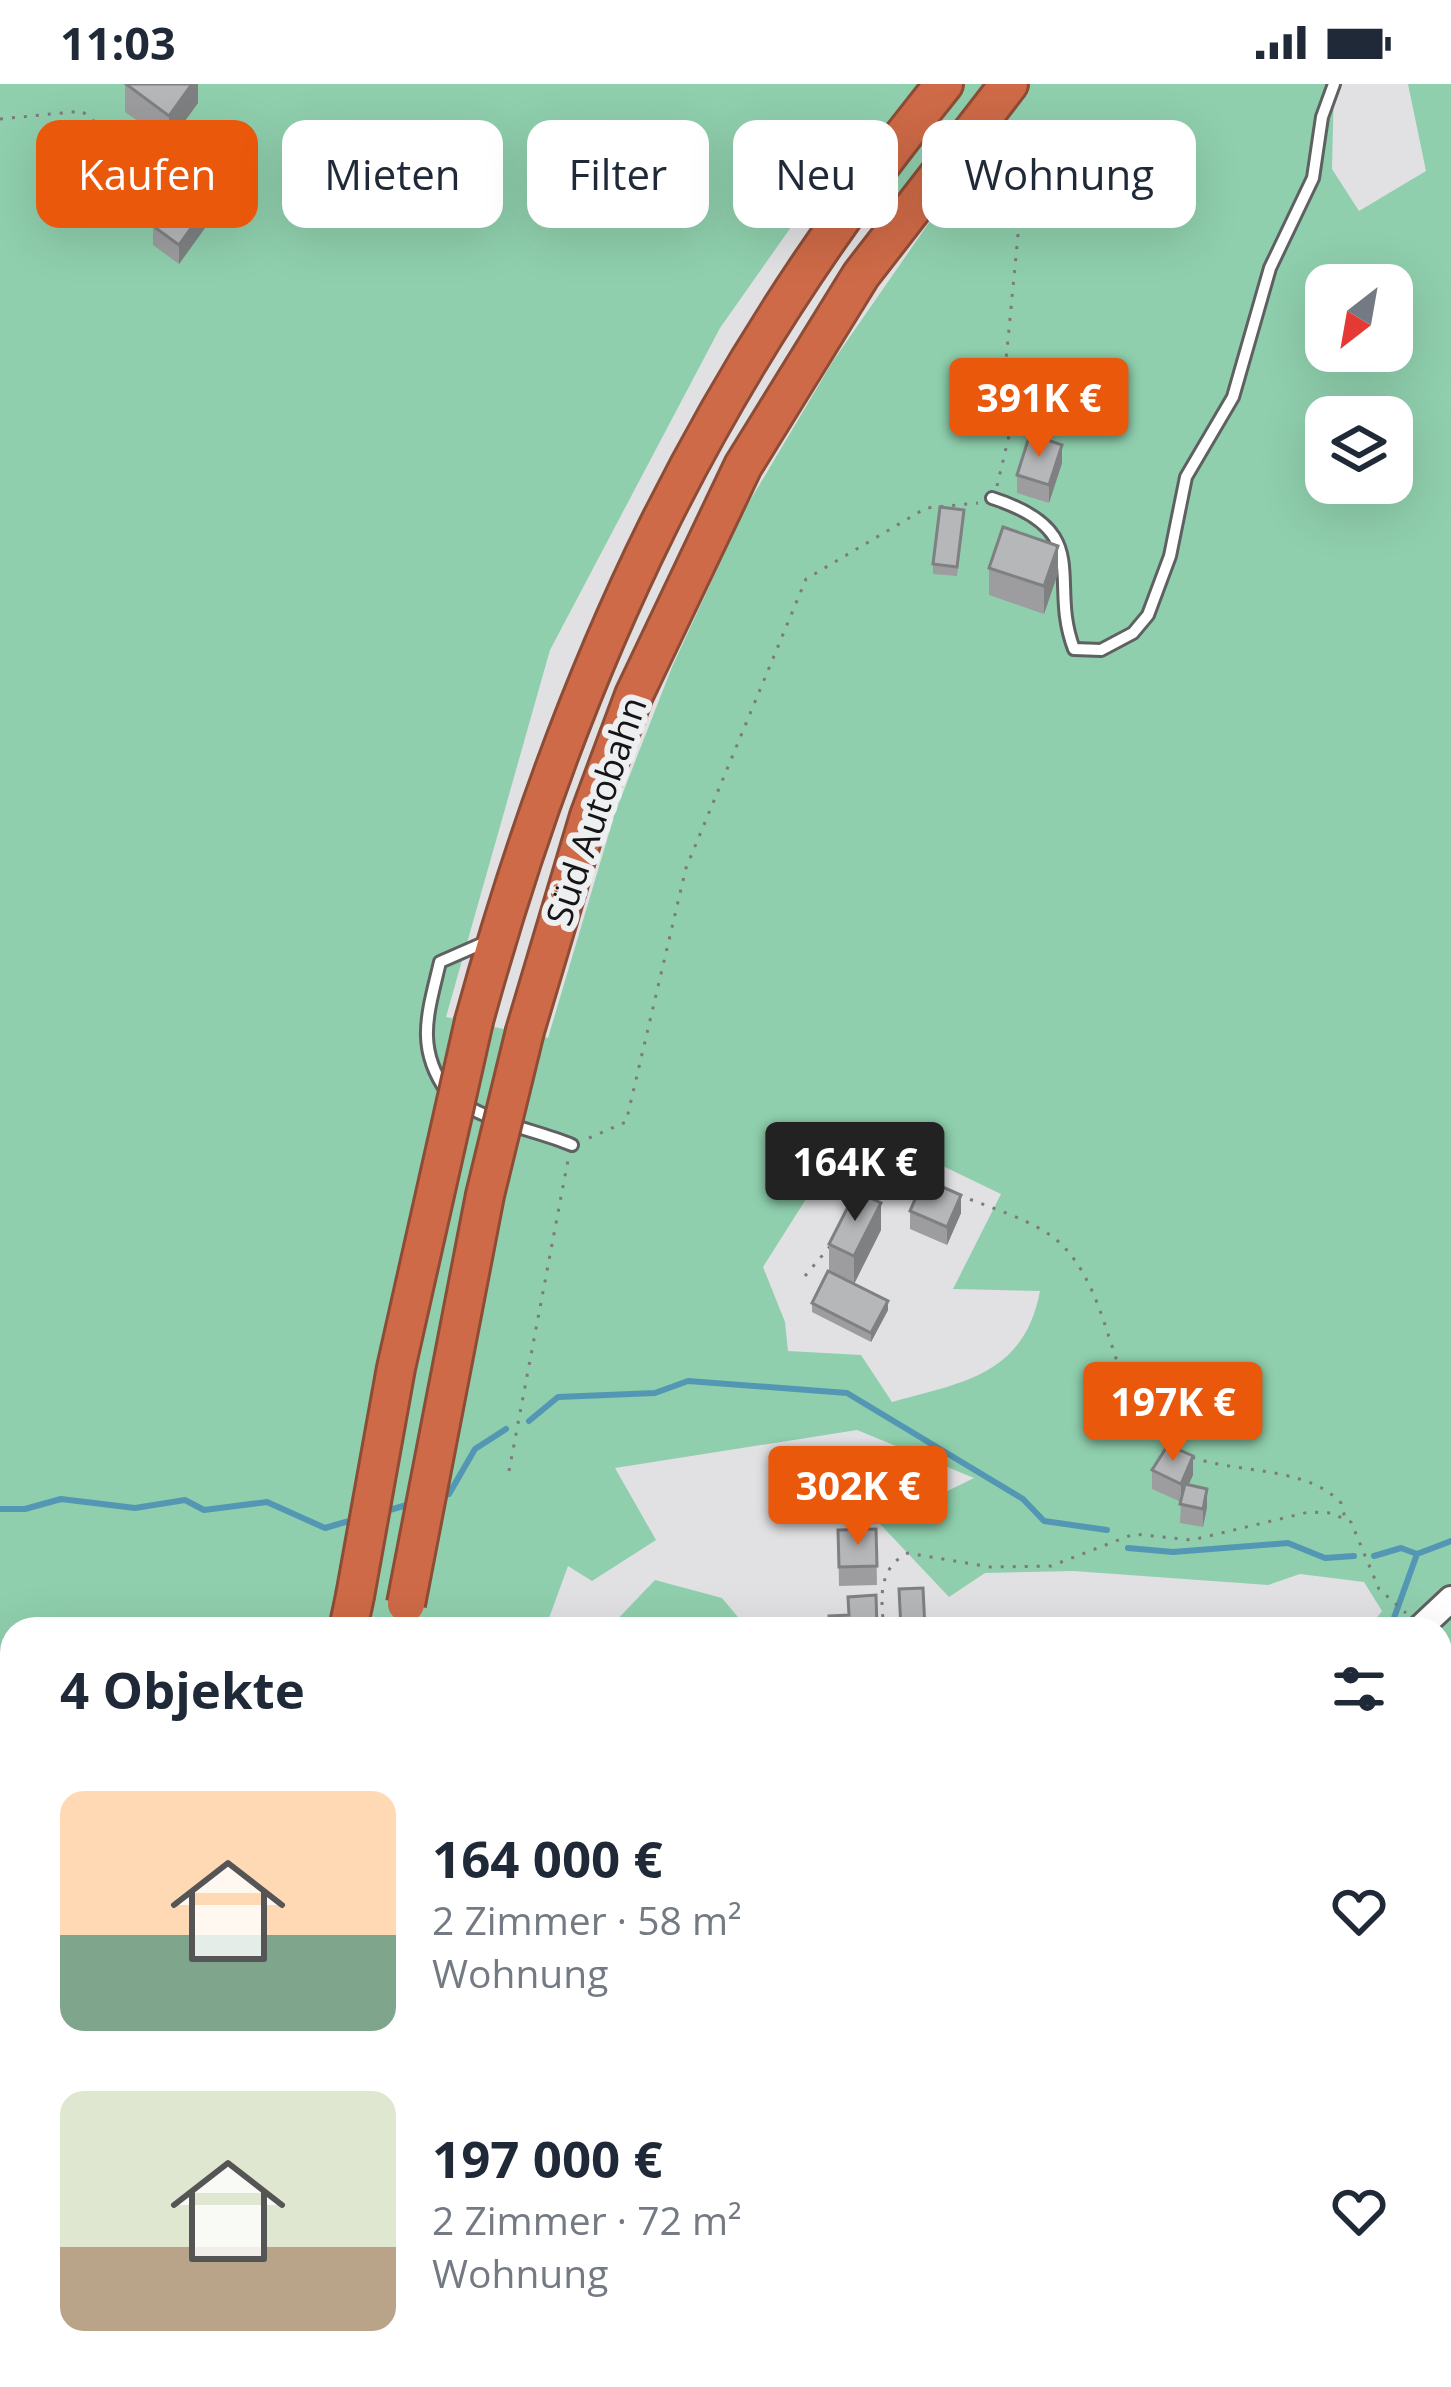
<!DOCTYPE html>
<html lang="de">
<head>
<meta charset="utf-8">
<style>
	body { margin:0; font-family:"Open Sans",sans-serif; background:#f6f6f7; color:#1f2937; height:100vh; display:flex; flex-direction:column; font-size:45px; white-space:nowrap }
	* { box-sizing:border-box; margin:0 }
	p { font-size:39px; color:#747a83 }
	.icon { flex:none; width:66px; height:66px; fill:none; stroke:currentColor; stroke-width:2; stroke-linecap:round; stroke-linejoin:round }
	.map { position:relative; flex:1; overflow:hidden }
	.side { position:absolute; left:0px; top:1533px; width:1452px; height:771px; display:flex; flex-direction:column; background:#fff; border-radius:36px 36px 0 0; box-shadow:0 12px 48px #0002 }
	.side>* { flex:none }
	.hud { position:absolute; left:36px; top:36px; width:1380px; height:108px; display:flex; gap:24px }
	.needle { width:78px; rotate:211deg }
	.tools { position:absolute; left:1305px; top:180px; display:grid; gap:24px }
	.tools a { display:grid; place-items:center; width:108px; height:108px; border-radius:24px; background:#fff; box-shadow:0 12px 48px #0002; font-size:60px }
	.price { position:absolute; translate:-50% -102px; padding:0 27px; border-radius:12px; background:#ea580c; color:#fff; font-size:39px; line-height:78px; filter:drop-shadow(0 3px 6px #0008) }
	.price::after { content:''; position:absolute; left:50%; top:72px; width:36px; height:27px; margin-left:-18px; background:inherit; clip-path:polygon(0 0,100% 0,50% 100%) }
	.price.active { background:#222; color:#fff }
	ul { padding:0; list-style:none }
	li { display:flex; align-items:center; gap:36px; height:300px; padding:0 60px }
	li span { display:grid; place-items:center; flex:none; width:336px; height:240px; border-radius:24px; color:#555 }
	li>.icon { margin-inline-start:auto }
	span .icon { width:144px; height:144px; fill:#fffc; stroke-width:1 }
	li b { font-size:51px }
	h2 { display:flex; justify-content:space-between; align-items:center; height:144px; padding:0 60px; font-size:51px }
	.tag { padding:0 42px; border-radius:24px; background:#fff; box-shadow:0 12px 48px #0002; font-size:42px; line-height:108px }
	.tag.active { background:#ea580c; color:#fff }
	.status { display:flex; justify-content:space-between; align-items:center; height:84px; padding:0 60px; background:#fff; direction:ltr }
	.status svg { height:33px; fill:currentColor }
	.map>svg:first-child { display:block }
</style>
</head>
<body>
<div class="status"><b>11:03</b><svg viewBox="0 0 49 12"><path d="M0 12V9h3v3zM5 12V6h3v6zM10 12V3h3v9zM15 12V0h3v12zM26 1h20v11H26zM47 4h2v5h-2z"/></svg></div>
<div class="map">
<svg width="1451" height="2303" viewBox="0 0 1451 2303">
	<rect width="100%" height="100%" fill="#e1e1e3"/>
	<!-- green -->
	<g fill="#8fcfad" fill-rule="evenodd">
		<path d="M0 0H1334L1332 85 1359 127 1426 87 1408 0H1451V1796L1440 1793V1545H1368L1382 1527 1364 1498 1300 1490 1268 1501 1073 1487 985 1489 949 1513 880 1440 974 1394 857 1346 615 1384 656 1456 592 1497 568 1482 545 1545H12V1966L0 1977ZM850 72 933 133 833 277 745 425 672 583 615 729 548 954 446 933 550 566 720 244 815 109ZM1326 201H1392V267H1326ZM1326 333H1392V399H1326ZM899 1061 1001 1110 953 1205 1040 1207C1024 1291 964 1298 892 1318L861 1271 788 1267 785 1238 763 1183 832 1074 850 1082Z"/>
		<polygon points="655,1496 722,1514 748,1545 608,1545"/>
		<polygon points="1451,1983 1451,2303 1326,2303 1328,2292 1440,2292 1440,2002"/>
		<polygon points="12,2049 12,2292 1196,2292 1195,2303 0,2303 0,2059"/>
	</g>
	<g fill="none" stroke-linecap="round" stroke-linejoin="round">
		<!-- stream -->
		<g stroke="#5497b4" stroke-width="6">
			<polyline points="529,1337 558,1313 655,1309 688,1297 847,1309 1023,1415 1044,1437 1107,1446"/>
			<polyline points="438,1413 449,1410 475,1365 506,1345"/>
			<polyline points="0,1425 25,1425 61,1415 135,1424 185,1416 204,1426 267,1418 325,1444 356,1435"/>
			<polyline points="386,1427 414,1419"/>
			<polyline points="1128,1464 1173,1468 1288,1459 1325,1474 1354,1472"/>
			<polyline points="1374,1472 1401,1464 1417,1470"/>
			<polyline points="1390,1545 1417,1470 1451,1457"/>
			<polyline points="0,2112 12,2117"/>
			<polyline points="597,2292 608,2303"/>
			<polyline points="1137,2303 1142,2292"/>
		</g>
		<!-- service casing -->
		<g stroke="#5f6061" stroke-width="16">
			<g id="service">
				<path d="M992 414C1097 448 1047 495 1074 565L1101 566 1133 549 1148 531 1170 472 1186 393 1233 313 1270 184 1313 94 1322 33 1334 0"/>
				<path d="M447 1008C415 963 428 929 440 878L488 857"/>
				<path d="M462 1019C494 1040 536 1046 572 1061"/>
			</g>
		</g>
		<!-- tertiary casing -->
		<g stroke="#5f6061" stroke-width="30">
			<g id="tertiary">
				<polyline points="1419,1545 1451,1515"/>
				<polyline points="1195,2303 1198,2292"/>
			</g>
		</g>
		<!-- motorway casing -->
		<g stroke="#8d4c36" stroke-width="42">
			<g id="motorway">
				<path d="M474 937C572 579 709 289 944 0"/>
				<polyline points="525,947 589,732 634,611 743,382 861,191 1009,0"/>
				<polyline points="348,1545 355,1512"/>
				<polyline points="193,2303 195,2292"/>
				<polyline points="246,2303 249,2292"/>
			</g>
		</g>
		<!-- path -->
		<g stroke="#7b7b7c" stroke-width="3" stroke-dasharray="3 9" stroke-linecap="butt">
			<polyline points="0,35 82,27 107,49"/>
			<polyline points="997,402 1012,339 1004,297 1028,47"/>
			<polyline points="589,1054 626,1038 686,784 806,495 926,424 978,419"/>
			<path d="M959 1111C990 1124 1035 1136 1060 1159 1111 1208 1108 1296 1154 1349 1197 1399 1297 1371 1341 1419L1345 1434"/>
			<polyline points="866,1114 904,1094 923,1097"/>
			<polyline points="805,1192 832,1160"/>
			<polyline points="509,1387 568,1076"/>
			<path d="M884 1545C881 1516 877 1484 908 1469L990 1483 1051 1482 1134 1450 1192 1456 1309 1428 1331 1429 1351 1438 1379 1505 1406 1529"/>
		</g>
		<!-- service -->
		<use href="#service" stroke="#fff" stroke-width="10"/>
		<!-- tertiary -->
		<use href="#tertiary" stroke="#fff" stroke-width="24"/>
		<!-- motorway -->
		<use href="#motorway" stroke="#ce6a47" stroke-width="36"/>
		<!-- motorway-bridge casing -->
		<g stroke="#8d4c36" stroke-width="42" stroke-linecap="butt">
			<g id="motorway-bridge">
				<polyline points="355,1512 396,1284 474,937"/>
				<polyline points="406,1520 485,1111 525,947"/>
			</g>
		</g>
		<!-- motorway-bridge -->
		<use href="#motorway-bridge" stroke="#ce6a47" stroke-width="36"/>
	</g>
	<!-- wall -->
	<g fill="#9d9d9f">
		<polygon points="198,0 198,19 169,59 125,28 125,1"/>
		<polygon points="86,64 138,102 113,120 86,83"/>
		<polygon points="153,142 205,144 179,180 153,161"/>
		<polygon points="1062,379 1049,419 1017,409 1017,391"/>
		<polygon points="964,435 957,492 933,490 933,480"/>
		<polygon points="989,484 1058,489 1044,530 989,511"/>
		<polygon points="910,1127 961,1129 947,1161 910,1145"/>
		<polygon points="881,1146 854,1200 829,1187 829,1160"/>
		<polygon points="812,1219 888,1226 871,1258 812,1228"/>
		<polygon points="1152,1386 1193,1391 1188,1401 1207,1423 1203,1443 1180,1439 1181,1418 1152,1405"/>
		<polygon points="876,1445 877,1501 839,1502 838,1446"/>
		<polygon points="1440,1777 1447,1800 1451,1801 1451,1904 1440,1901"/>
		<polygon points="12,1978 12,2033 0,2027 0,1982"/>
	</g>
	<!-- shaded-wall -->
	<g fill="#7f8082">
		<polygon points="192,0 198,0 198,19 169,59 169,32"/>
		<polygon points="138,83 138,102 113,120 113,102"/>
		<polygon points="205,125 205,144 179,180 179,161"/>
		<polygon points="1062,361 1062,379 1049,419 1049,401"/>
		<polygon points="1058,462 1058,489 1044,530 1044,502"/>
		<polygon points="961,1111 961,1129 947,1161 947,1143"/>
		<polygon points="881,1119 881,1146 854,1200 854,1172"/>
		<polygon points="888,1217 888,1226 871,1258 871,1249"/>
		<polygon points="1193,1372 1193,1391 1181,1418 1181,1400"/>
		<polygon points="1207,1405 1207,1423 1203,1443 1203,1425"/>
		<polygon points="1447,1780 1447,1807 1440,1824 1440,1797"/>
	</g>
	<!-- building -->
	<g fill="#b6b7b9" stroke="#7f8082" stroke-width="3">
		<polygon points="126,0 192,0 169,32"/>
		<polygon points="111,46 138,83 113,102 86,64"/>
		<polygon points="179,106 205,125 179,161 153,142"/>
		<polygon points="1030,350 1062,361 1049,401 1017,391"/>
		<polygon points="940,423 964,426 957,483 933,480"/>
		<polygon points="1003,443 1058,462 1044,502 989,484"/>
		<polygon points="924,1095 961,1111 947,1143 910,1127"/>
		<polygon points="856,1107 881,1119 854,1172 829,1160"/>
		<polygon points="828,1187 888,1217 871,1249 812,1219"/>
		<polygon points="1168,1361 1193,1372 1181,1400 1152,1386"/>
		<polygon points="1185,1400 1207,1405 1203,1425 1180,1420"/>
		<polygon points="876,1445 877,1482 839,1483 838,1446"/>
		<polygon points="923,1504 925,1545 901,1545 899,1505"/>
		<polygon points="876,1511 877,1545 829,1545 829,1532 849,1531 848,1513"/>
		<polygon points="1440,1777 1447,1780 1440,1797"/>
		<polygon points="1440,1799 1451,1801 1451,1831 1440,1829"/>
		<polygon points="1440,1849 1451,1854 1451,1877 1440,1873"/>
		<polygon points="4,1974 12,1978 12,2015 0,2009 0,1982"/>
	</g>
	<g text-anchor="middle" stroke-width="12" stroke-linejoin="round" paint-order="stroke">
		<!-- street labels -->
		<g font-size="36" fill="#151516" stroke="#eeeff1">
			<text transform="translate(596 727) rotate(-71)" y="13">Süd Autobahn</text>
		</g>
	</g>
</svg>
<div class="tools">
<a><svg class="needle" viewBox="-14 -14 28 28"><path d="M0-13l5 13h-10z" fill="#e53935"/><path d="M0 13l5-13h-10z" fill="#747a83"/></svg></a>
<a><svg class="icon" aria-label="layers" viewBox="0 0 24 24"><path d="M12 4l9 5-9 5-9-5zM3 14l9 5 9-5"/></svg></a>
</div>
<b class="price" style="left:1039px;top:376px">391K €</b>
<b class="price active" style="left:855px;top:1140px">164K €</b>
<b class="price" style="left:1173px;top:1380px">197K €</b>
<b class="price" style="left:858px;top:1464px">302K €</b>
<div class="hud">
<a class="tag active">Kaufen</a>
<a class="tag">Mieten</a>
<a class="tag">Filter</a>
<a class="tag">Neu</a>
<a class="tag">Wohnung</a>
</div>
<section class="side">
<h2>4 Objekte<svg class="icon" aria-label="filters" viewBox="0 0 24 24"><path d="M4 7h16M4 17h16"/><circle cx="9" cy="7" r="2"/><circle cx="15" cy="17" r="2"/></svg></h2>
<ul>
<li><span style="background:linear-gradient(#ffd9b3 60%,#7fa58c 0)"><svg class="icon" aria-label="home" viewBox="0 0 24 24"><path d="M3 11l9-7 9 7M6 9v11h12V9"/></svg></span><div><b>164 000 €</b><p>2 Zimmer · 58 m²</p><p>Wohnung</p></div><svg class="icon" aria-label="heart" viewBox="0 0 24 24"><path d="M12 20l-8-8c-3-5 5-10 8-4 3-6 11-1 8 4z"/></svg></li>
<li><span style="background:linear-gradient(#dfe7d0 65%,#b9a48a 0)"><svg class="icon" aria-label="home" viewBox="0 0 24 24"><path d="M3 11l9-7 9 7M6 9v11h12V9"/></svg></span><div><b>197 000 €</b><p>2 Zimmer · 72 m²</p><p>Wohnung</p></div><svg class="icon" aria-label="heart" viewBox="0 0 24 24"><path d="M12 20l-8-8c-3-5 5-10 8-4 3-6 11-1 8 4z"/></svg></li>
</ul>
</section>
</div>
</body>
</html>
